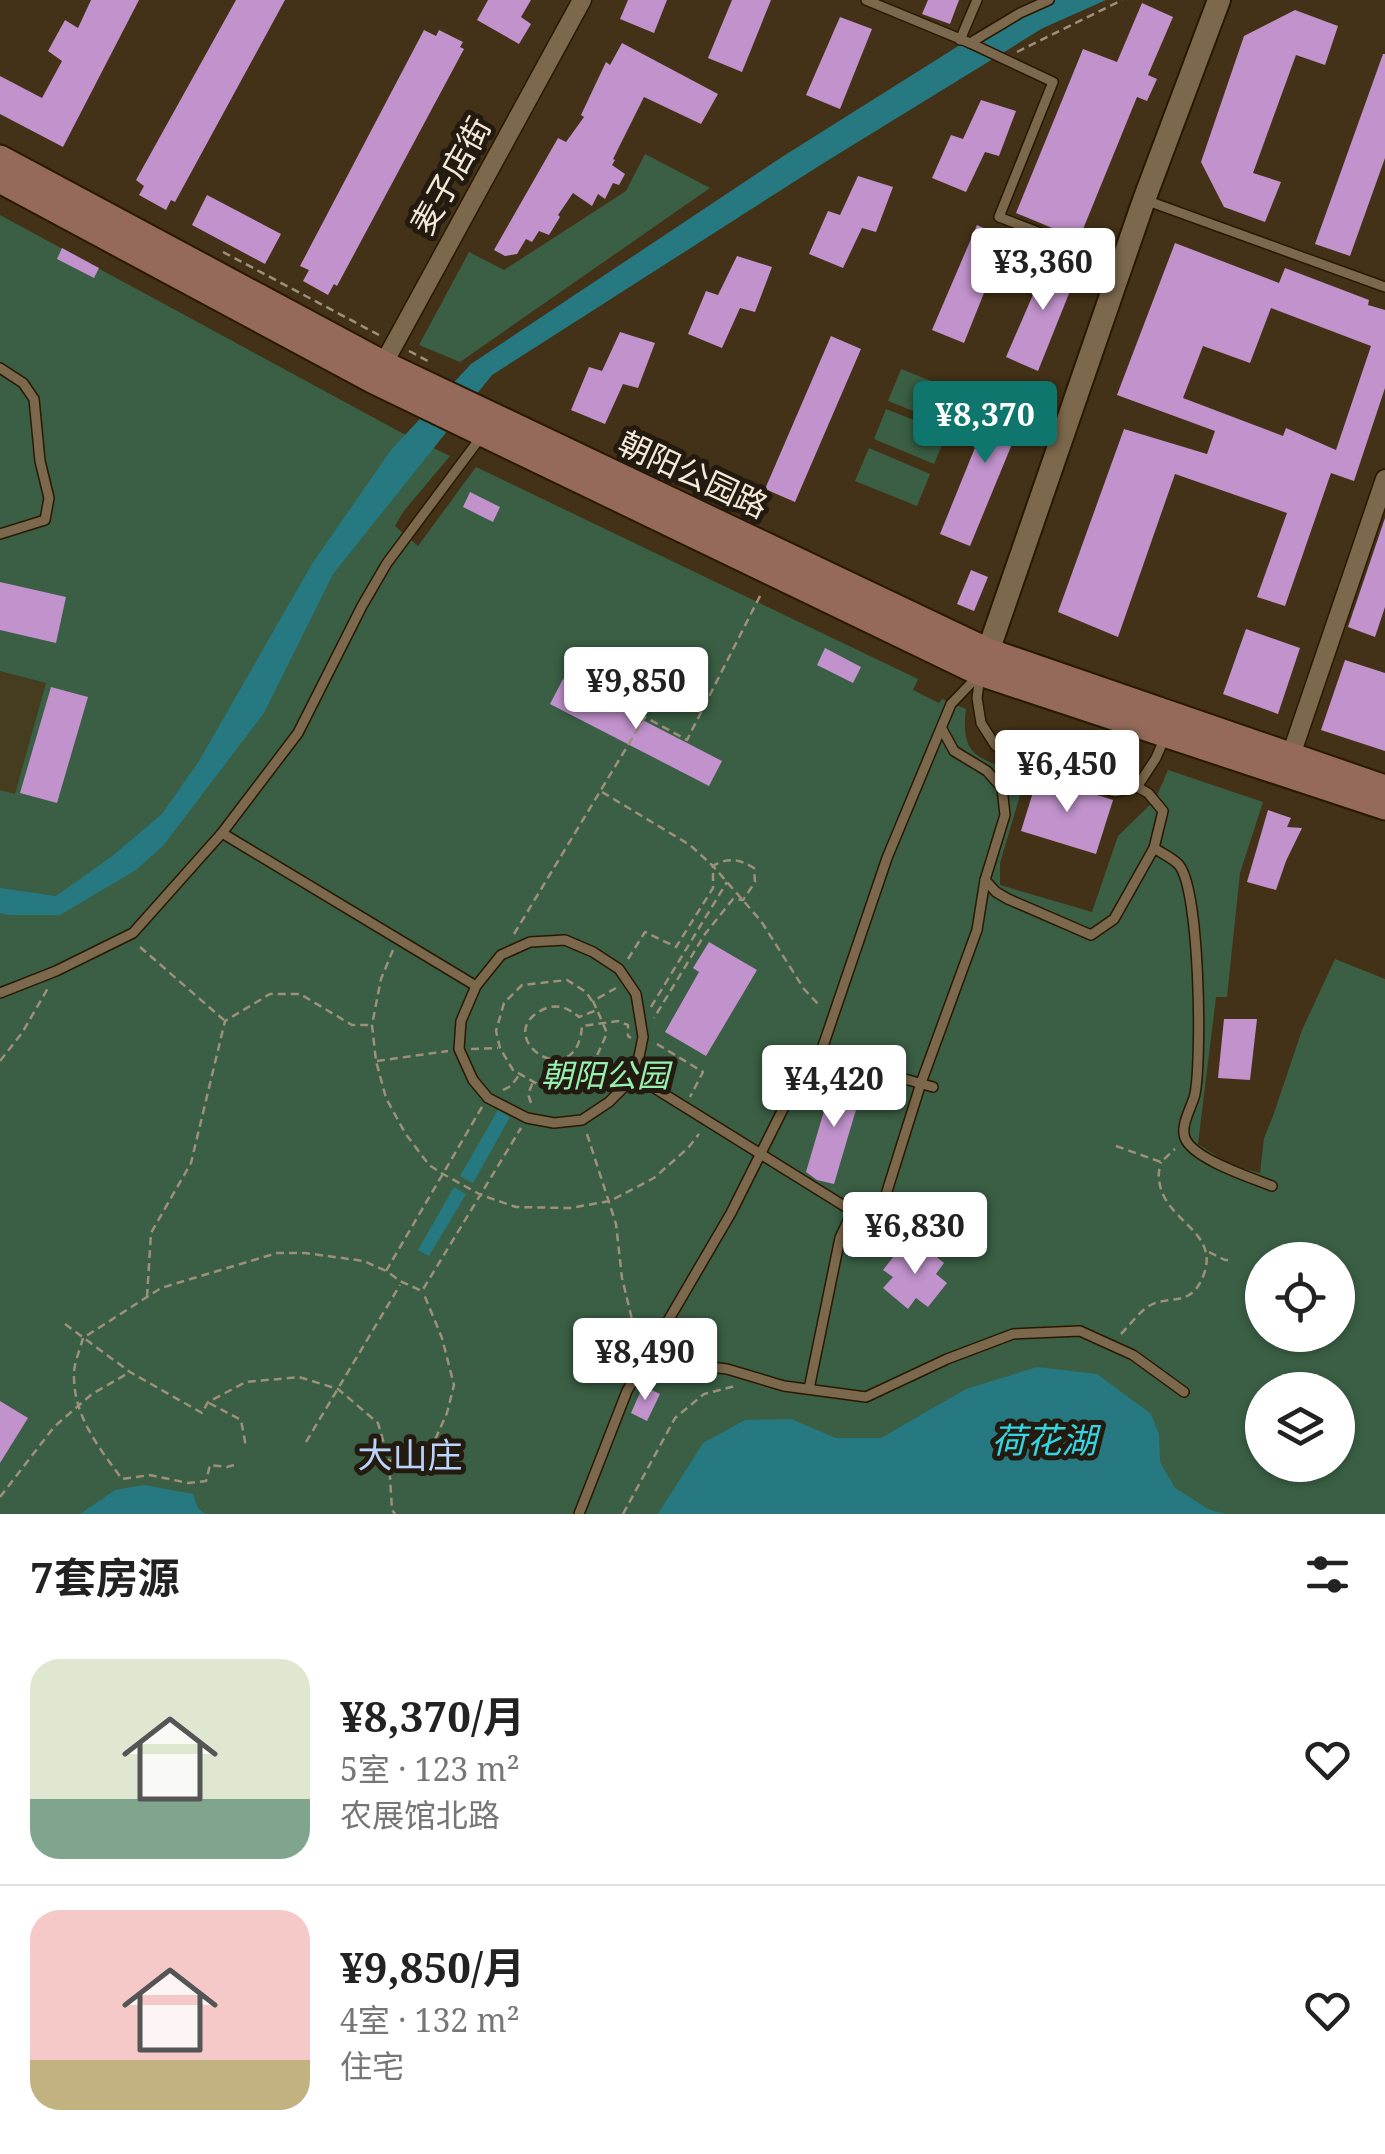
<!DOCTYPE html>
<html lang="zh">
<head>
<meta charset="utf-8">
<style>
	body { margin:0; font-family:"Noto Serif","Noto Sans SC",serif; background:#f2f2f2; color:#222; height:100vh; display:flex; flex-direction:column; font-size:38px; white-space:nowrap }
	* { box-sizing:border-box; margin:0 }
	p { font-size:32px; color:#767676 }
	.icon { flex:none; width:55px; height:55px; fill:none; stroke:currentColor; stroke-width:2; stroke-linecap:round; stroke-linejoin:round }
	.map { position:relative; height:1514px; overflow:hidden }
	.details { display:flex; flex-direction:column; background:#fff; flex:1 }
	.details>* { flex:none }
	.fabs { position:absolute; left:1245px; top:1242px; display:grid; gap:20px }
	.fabs a { display:grid; place-items:center; width:110px; height:110px; border-radius:50%; background:#fff; box-shadow:0 2px 8px #0004; font-size:50px }
	.price { position:absolute; translate:-50% -85px; padding:0 22px; border-radius:10px; background:#fff; color:#222; font-size:32px; line-height:65px; filter:drop-shadow(0 2px 5px #0008) }
	.price::after { content:''; position:absolute; left:50%; top:60px; width:30px; height:22px; margin-left:-15px; background:inherit; clip-path:polygon(0 0,100% 0,50% 100%) }
	.price.selected { background:#0f766e; color:#fff }
	ul { padding:0; list-style:none }
	li { display:flex; align-items:center; gap:30px; height:250px; padding:0 30px }
	li+li { border-top:2px solid #e0e0e0 }
	li span { display:grid; place-items:center; flex:none; width:280px; height:200px; border-radius:30px; color:#555 }
	li>.icon { margin-inline-start:auto }
	span .icon { width:120px; height:120px; fill:#fffc; stroke-width:1 }
	li b { font-size:42px }
	h2 { display:flex; justify-content:space-between; align-items:center; height:120px; padding:0 30px; font-size:42px }
	.map>svg:first-child { display:block }
</style>
</head>
<body>
<div class="map">
<svg width="1385" height="1514" viewBox="0 0 1385 1514">
	<rect width="100%" height="100%" fill="#433217"/>
	<!-- green -->
	<g fill="#3a5f44" fill-rule="evenodd">
		<polygon points="645,154 710,188 460,362 419,345 469,252 504,270 626,191"/>
		<path d="M0 215 402 433 450 456 403 512 395 526 418 546 476 467 918 679 913 690 939 703 942 699 966 709C957 777 1004 747 1021 792L1000 863V885L1092 912 1118 836 1155 800 1168 770 1263 802 1240 873 1227 997H1216L1198 1144 1230 1165 1260 1173 1264 1138 1273 1116 1302 1030 1335 959 1385 979V1514H0ZM1262 1260H1338V1335H1262ZM1262 1390H1338V1465H1262Z"/>
		<polygon points="901,369 964,394 951,426 888,401"/>
		<polygon points="886,409 947,433 934,464 874,439"/>
		<polygon points="869,448 930,474 917,506 855,481"/>
	</g>
	<!-- sand -->
	<polygon fill="#453d1d" points="0,671 46,683 15,794 0,790"/>
	<!-- water -->
	<g fill="#277981">
		<polygon points="1036,0 1106,0 1043,28 822,164 492,375 333,574 264,713 163,846 136,870 60,915 9,915 0,913 0,888 56,896 111,857 162,814 199,761 312,564 391,450 471,364 785,155 1022,6"/>
		<polygon points="498,1110 510,1117 473,1183 460,1176"/>
		<polygon points="454,1187 466,1194 429,1256 418,1250"/>
		<polygon points="1037,1367 1097,1374 1151,1414 1159,1434 1160,1462 1175,1488 1208,1509 1225,1514 658,1514 703,1443 745,1420 791,1419 836,1438 881,1438 966,1389"/>
		<polygon points="144,1485 193,1494 198,1508 205,1514 80,1514 115,1490"/>
	</g>
	<!-- building -->
	<g fill="#c192cc" fill-rule="evenodd">
		<polygon points="91,0 139,0 63,147 0,114 0,76 42,98 62,61 48,51 65,20 78,28"/>
		<polygon points="236,0 285,0 175,202 171,200 166,210 139,195 144,186 136,180"/>
		<polygon points="488,0 531,0 521,17 531,24 519,44 477,20"/>
		<polygon points="628,0 667,0 654,33 620,19"/>
		<polygon points="732,0 771,0 742,72 708,58"/>
		<polygon points="928,0 959,0 950,24 922,14"/>
		<polygon points="1142,3 1173,17 1148,75 1157,79 1147,101 1137,97 1079,239 1016,213 1083,49 1117,62"/>
		<polygon points="1295,10 1338,26 1325,65 1296,55 1253,173 1281,182 1265,222 1224,207 1201,162 1244,36"/>
		<polygon points="840,17 872,29 840,109 806,95"/>
		<polygon points="424,30 436,36 439,30 463,42 460,47 464,49 337,286 334,284 328,295 303,281 309,270 300,266"/>
		<polygon points="622,43 718,94 701,124 644,97 613,159 615,160 612,165 625,174 619,185 613,183 605,199 598,194 592,206 573,193 558,215 560,217 549,235 539,231 532,242 526,239 517,254 505,256 494,250 558,138 566,142 584,117 581,115 606,62 610,65"/>
		<polygon points="1383,54 1385,54 1385,158 1350,256 1315,244"/>
		<polygon points="981,100 1016,111 999,156 985,152 966,192 932,178 951,135 963,139"/>
		<polygon points="858,176 893,187 876,232 862,228 843,268 809,254 828,211 840,215"/>
		<polygon points="207,195 281,234 265,264 192,225"/>
		<polygon points="977,225 1006,238 964,343 932,330"/>
		<path d="M1175 243 1279 283 1285 268 1369 300 1368 305 1385 310V388L1354 481 1331 473 1285 606 1257 597 1287 513 1175 474 1118 637 1058 612 1124 429 1207 454 1215 431 1117 395ZM1271 308 1371 346 1336 450 1286 428 1283 436 1183 398 1203 346 1250 363Z"/>
		<polygon points="62,248 99,268 94,278 57,259"/>
		<polygon points="1051,253 1080,266 1038,371 1006,357"/>
		<polygon points="737,256 772,267 755,312 740,308 722,348 688,334 706,291 718,295"/>
		<polygon points="620,332 655,343 638,388 623,384 605,424 571,410 589,367 602,371"/>
		<polygon points="831,336 861,349 795,502 765,489"/>
		<polygon points="1000,386 1031,398 970,546 940,534"/>
		<polygon points="470,492 500,507 493,522 463,507"/>
		<polygon points="1385,518 1385,607 1375,637 1348,627"/>
		<polygon points="971,570 988,577 974,611 957,604"/>
		<polygon points="0,582 66,597 56,643 0,630"/>
		<polygon points="1246,629 1300,648 1278,714 1223,694"/>
		<polygon points="825,648 861,667 853,683 817,665"/>
		<polygon points="1345,660 1385,673 1385,751 1321,730"/>
		<polygon points="563,679 722,761 709,786 550,704"/>
		<polygon points="51,687 88,697 57,803 20,793"/>
		<polygon points="1038,776 1113,800 1096,854 1021,831"/>
		<polygon points="1268,810 1291,818 1287,827 1302,828 1286,861 1276,890 1247,882"/>
		<polygon points="709,942 757,970 706,1056 665,1032 699,972 693,968"/>
		<polygon points="1224,1019 1257,1019 1250,1080 1218,1078"/>
		<polygon points="834,1077 863,1086 834,1184 817,1180 806,1172"/>
		<polygon points="921,1244 944,1263 936,1274 947,1283 928,1307 916,1298 908,1309 883,1288 893,1277 883,1270 902,1246 912,1256"/>
		<polygon points="643,1386 660,1394 647,1421 631,1413"/>
		<polygon points="0,1401 28,1418 0,1463"/>
	</g>
	<g fill="none" stroke-linecap="round" stroke-linejoin="round">
		<!-- service casing -->
		<g stroke="#291900" stroke-width="12">
			<g id="service">
				<polyline points="866,0 970,43 1020,13 1049,0"/>
				<polyline points="960,40 977,0"/>
				<polyline points="970,43 1053,82 999,217 1121,264"/>
				<polyline points="1148,201 1385,287"/>
				<polyline points="0,368 23,383 34,399 40,461 49,498 45,520 0,534"/>
				<polyline points="980,676 977,698 981,723 995,745 1013,760 1115,792 1137,787 1156,758 1165,737"/>
				<polyline points="942,729 954,751 987,771 1002,788 1005,815 985,880 996,892 1008,899 1091,935 1114,919 1154,848"/>
				<path d="M1137 787 1148 793 1163 811 1154 848C1161 853 1173 858 1179 865 1200 891 1202 1057 1195 1094 1192 1107 1180 1125 1185 1138 1193 1159 1252 1178 1272 1186"/>
				<polyline points="222,833 476,986"/>
				<polygon points="565,940 593,952 619,969 636,994 643,1037 635,1076 609,1102 582,1120 554,1123 527,1118 488,1098 473,1080 459,1049 461,1021 476,986 501,955 530,942"/>
				<polyline points="0,993 56,971 133,933 222,833 298,733 362,606 387,563 481,437"/>
				<polyline points="820,1055 933,1087"/>
				<polyline points="635,1076 878,1227"/>
				<polyline points="646,1359 727,1369 784,1386 866,1397 947,1359 1013,1334 1080,1331 1133,1355 1184,1392"/>
				<polyline points="809,1389 840,1238 852,1212 883,1204 921,1083 977,930 985,880"/>
				<polyline points="579,1514 627,1391 731,1213 783,1109 820,1055 887,858 951,704 977,677"/>
			</g>
		</g>
		<!-- minor casing -->
		<g stroke="#291900" stroke-width="21">
			<g id="minor">
				<polyline points="379,372 582,0"/>
				<polyline points="1291,755 1385,479"/>
			</g>
		</g>
		<!-- tertiary casing -->
		<g stroke="#291900" stroke-width="26">
			<polyline id="tertiary" points="983,666 1144,200 1219,0"/>
		</g>
		<!-- secondary casing -->
		<g stroke="#291900" stroke-width="29">
			<g id="secondary">
				<polyline points="0,158 384,364 988,651 1385,788"/>
				<polyline points="0,180 374,381 980,673 1385,807"/>
			</g>
		</g>
		<!-- path -->
		<g stroke="#9e907b" stroke-width="2.5" stroke-dasharray="8 5" stroke-linecap="butt">
			<polyline points="1017,52 1122,0"/>
			<polyline points="223,252 379,335"/>
			<polyline points="409,351 428,361"/>
			<polyline points="602,792 690,845 713,866 761,921 804,989 821,1007"/>
			<polyline points="514,934 645,717 687,740 762,592"/>
			<polyline points="140,947 224,1020"/>
			<polyline points="393,950 381,979 372,1025 376,1061 386,1098 405,1133 429,1165 443,1174 481,1195 516,1207 570,1208 610,1201 654,1178 688,1148 699,1134"/>
			<path d="M628 959 645 932 676 947 713 888V866C727 857 740 859 754 868L755 882 743 900 733 899 705 934 654 1018"/>
			<path d="M616 988 593 1001 597 1010 579 1017C568 1008 558 1003 544 1009 487 1036 577 1098 582 1026L618 1021 628 1025V1036L631 1038"/>
			<polyline points="592,1001 586,992 567,980 522,985 504,1003 496,1031 500,1048 513,1070 539,1085 572,1083 596,1058"/>
			<polyline points="651,1007 727,882"/>
			<polyline points="598,1012 607,1033 596,1058 602,1072 619,1073"/>
			<polyline points="657,1044 703,1072 690,1097"/>
			<polyline points="471,1049 498,1048"/>
			<polyline points="0,1061 22,1033 48,988"/>
			<polyline points="377,1061 448,1051"/>
			<polyline points="503,1090 511,1086 520,1074"/>
			<polyline points="531,1103 528,1094 533,1082"/>
			<polyline points="482,1107 386,1271 402,1282 422,1291 521,1128"/>
			<polyline points="587,1134 616,1224 622,1278 638,1344"/>
			<polyline points="1116,1146 1161,1162 1175,1149"/>
			<polyline points="1209,1252 1225,1260 1233,1260"/>
			<polyline points="933,1254 977,1199"/>
			<polyline points="147,1297 151,1233 191,1163 225,1021 270,994 300,994 352,1025 370,1025"/>
			<polyline points="65,1324 130,1372 202,1413 208,1402 246,1382 299,1377 338,1389 378,1423 389,1461 392,1510 395,1514"/>
			<path d="M1121 1334C1129 1326 1139 1312 1149 1306 1169 1294 1189 1308 1202 1279 1224 1230 1161 1222 1159 1178 1158 1172 1160 1167 1161 1162"/>
			<polyline points="209,1403 241,1420 246,1447"/>
			<polyline points="306,1442 400,1285"/>
			<polyline points="390,1461 411,1457 434,1442 447,1413 454,1385 442,1338 423,1292"/>
			<path d="M234 1465 227 1467 210 1465 206 1481 188 1483 150 1475 122 1479C100 1449 74 1417 74 1377 73 1365 80 1350 83 1338L161 1288 277 1253H305L364 1261 386 1271"/>
			<polyline points="0,1497 54,1427 92,1394 130,1372"/>
			<polyline points="623,1514 675,1418 704,1394 735,1386"/>
		</g>
		<!-- service -->
		<use href="#service" stroke="#7c684c" stroke-width="9"/>
		<!-- minor -->
		<use href="#minor" stroke="#7c684c" stroke-width="18"/>
		<!-- tertiary -->
		<use href="#tertiary" stroke="#7c684c" stroke-width="22"/>
		<!-- secondary -->
		<use href="#secondary" stroke="#956a5a" stroke-width="25"/>
	</g>
	<g text-anchor="middle" stroke-width="10" stroke-linejoin="round" paint-order="stroke">
		<!-- street labels -->
		<g font-size="32" fill="#f4e9d9" stroke="#231b10">
			<text transform="translate(451 176) rotate(-61)" y="11">麦子店街</text>
			<text transform="translate(693 475) rotate(25)" y="11">朝阳公园路</text>
		</g>
		<!-- park labels -->
		<g font-size="32" font-style="italic" fill="#95f1b0" stroke="#231b10">
			<text x="605" y="1087">朝阳公园</text>
		</g>
		<!-- water labels -->
		<g font-size="35" font-style="italic" fill="#33d5e3" stroke="#231b10">
			<text x="1044" y="1453">荷花湖</text>
		</g>
		<!-- neighbourhood labels -->
		<g font-size="35" fill="#bcd4fb" stroke="#231b10">
			<text x="410" y="1468">大山庄</text>
		</g>
	</g>
</svg>
<div class="fabs">
<a><svg class="icon" aria-label="locate" viewBox="0 0 24 24"><circle cx="12" cy="12" r="6"/><path d="M12 2v4M12 18v4M2 12h4M18 12h4"/></svg></a>
<a><svg class="icon" aria-label="layers" viewBox="0 0 24 24"><path d="M12 4l9 5-9 5-9-5zM3 14l9 5 9-5"/></svg></a>
</div>
<b class="price" style="left:1043px;top:313px">¥3,360</b>
<b class="price selected" style="left:985px;top:466px">¥8,370</b>
<b class="price" style="left:636px;top:732px">¥9,850</b>
<b class="price" style="left:1067px;top:815px">¥6,450</b>
<b class="price" style="left:834px;top:1130px">¥4,420</b>
<b class="price" style="left:915px;top:1277px">¥6,830</b>
<b class="price" style="left:645px;top:1403px">¥8,490</b>
</div>
<section class="details">
<h2>7套房源<svg class="icon" aria-label="filters" viewBox="0 0 24 24"><path d="M4 7h16M4 17h16"/><circle cx="9" cy="7" r="2"/><circle cx="15" cy="17" r="2"/></svg></h2>
<ul>
<li><span style="background:linear-gradient(#dfe7d0 70%,#7fa58c 0)"><svg class="icon" aria-label="home" viewBox="0 0 24 24"><path d="M3 11l9-7 9 7M6 9v11h12V9"/></svg></span><div><b>¥8,370/月</b><p>5室 · 123 m²</p><p>农展馆北路</p></div><svg class="icon" aria-label="heart" viewBox="0 0 24 24"><path d="M12 20l-8-8c-3-5 5-10 8-4 3-6 11-1 8 4z"/></svg></li>
<li><span style="background:linear-gradient(#f6c9c9 75%,#c2b280 0)"><svg class="icon" aria-label="home" viewBox="0 0 24 24"><path d="M3 11l9-7 9 7M6 9v11h12V9"/></svg></span><div><b>¥9,850/月</b><p>4室 · 132 m²</p><p>住宅</p></div><svg class="icon" aria-label="heart" viewBox="0 0 24 24"><path d="M12 20l-8-8c-3-5 5-10 8-4 3-6 11-1 8 4z"/></svg></li>
</ul>
</section>
</body>
</html>
